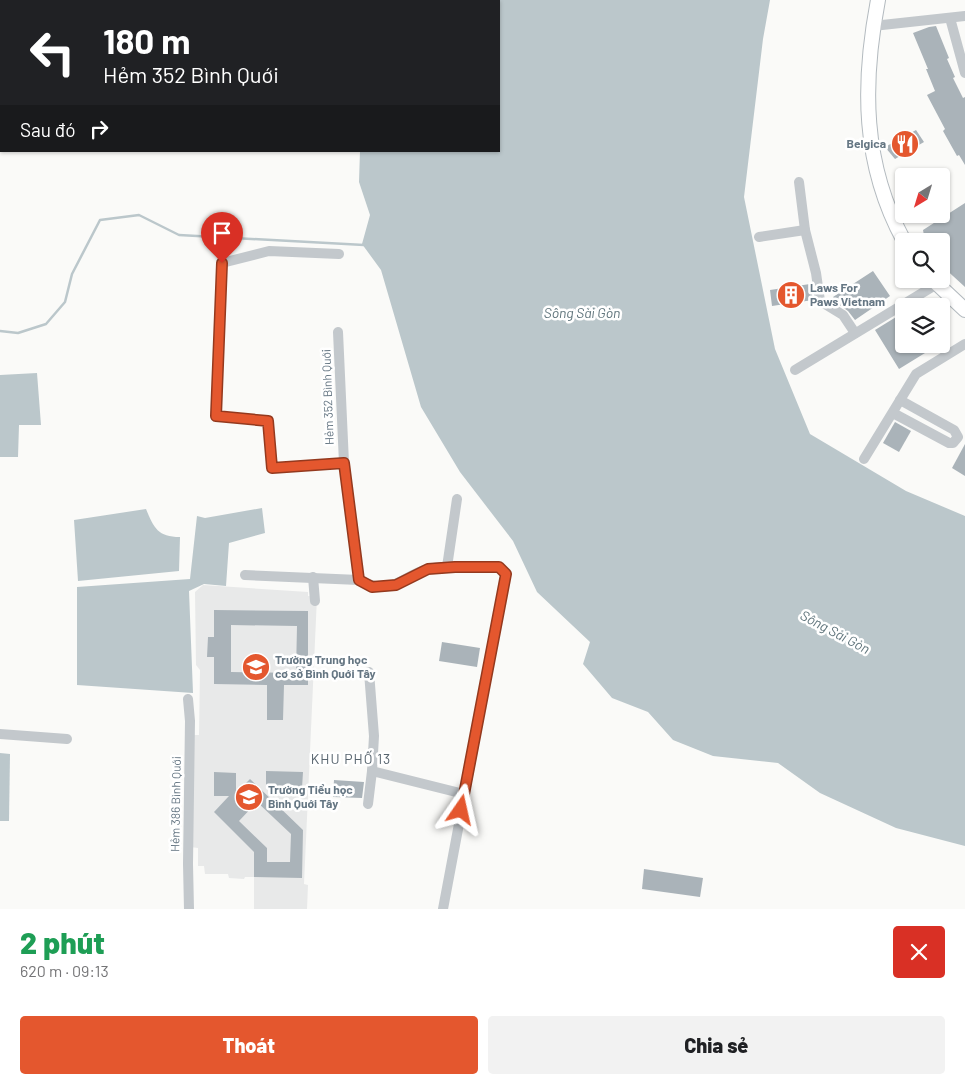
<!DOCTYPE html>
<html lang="vi">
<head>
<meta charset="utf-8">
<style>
  :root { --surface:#fff; --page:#f2f2f2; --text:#202124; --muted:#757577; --accent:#e4572e }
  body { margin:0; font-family:Barlow,sans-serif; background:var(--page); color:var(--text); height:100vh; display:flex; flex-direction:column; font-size:19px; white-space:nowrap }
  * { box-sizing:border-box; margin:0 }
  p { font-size:16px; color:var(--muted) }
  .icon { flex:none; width:28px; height:28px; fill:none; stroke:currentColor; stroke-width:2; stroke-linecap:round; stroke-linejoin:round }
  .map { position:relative; height:909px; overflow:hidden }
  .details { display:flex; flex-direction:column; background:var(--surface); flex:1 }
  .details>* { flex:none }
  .hud { position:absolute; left:0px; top:0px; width:500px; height:152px; box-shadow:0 1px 4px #0004; background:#202124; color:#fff; overflow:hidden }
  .needle { width:32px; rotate:218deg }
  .controls { position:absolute; left:895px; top:168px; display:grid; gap:10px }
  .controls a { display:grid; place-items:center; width:55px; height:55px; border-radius:5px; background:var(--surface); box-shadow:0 1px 4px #0004; font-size:25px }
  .pin { position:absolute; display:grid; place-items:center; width:42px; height:42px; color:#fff; margin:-51px -21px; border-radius:50% 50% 50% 0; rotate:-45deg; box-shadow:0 0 5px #0007 }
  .pin .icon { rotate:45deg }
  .me { position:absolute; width:55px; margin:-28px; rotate:11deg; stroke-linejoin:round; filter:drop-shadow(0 0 4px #0008) }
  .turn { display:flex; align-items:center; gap:18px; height:105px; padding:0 20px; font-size:22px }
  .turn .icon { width:65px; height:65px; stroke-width:2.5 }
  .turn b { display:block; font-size:35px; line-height:42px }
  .then { display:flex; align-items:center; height:48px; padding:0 20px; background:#0003; gap:10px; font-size:19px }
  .round { display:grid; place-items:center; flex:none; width:52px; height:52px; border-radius:5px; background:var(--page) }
  .overview { display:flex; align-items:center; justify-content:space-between; height:85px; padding:0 20px }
  h1 { font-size:30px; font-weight:800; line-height:38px; color:#1e9e55 }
  .action { display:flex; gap:10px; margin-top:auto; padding:10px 20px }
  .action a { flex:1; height:58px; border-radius:5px; background:var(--accent); color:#fff; font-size:20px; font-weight:800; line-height:58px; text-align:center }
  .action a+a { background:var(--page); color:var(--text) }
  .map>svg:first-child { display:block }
  .built { fill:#e8e9e9 }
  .water { fill:#bbc7cb }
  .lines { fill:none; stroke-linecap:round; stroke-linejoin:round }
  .stream { stroke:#bbc7cb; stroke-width:2.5 }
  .building { fill:#aab3b9; fill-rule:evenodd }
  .secondary-casing { stroke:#b3babf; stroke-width:16 }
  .street { stroke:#c3c8cc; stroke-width:10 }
  .secondary { stroke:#fff; stroke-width:14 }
  .route-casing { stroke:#94391e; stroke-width:12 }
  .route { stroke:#e4572e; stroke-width:9 }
  .labels { text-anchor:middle; stroke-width:5; stroke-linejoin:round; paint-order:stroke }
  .poi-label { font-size:12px; font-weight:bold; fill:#657683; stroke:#fff; text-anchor:start }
  .street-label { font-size:12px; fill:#657683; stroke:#fff }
  .water-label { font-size:14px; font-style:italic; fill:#60757c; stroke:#fff }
  .neighbourhood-label { font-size:14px; letter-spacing:1px; fill:#57646e; stroke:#fff }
</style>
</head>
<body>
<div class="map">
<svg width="965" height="909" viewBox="0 0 965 909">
  <rect width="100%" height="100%" fill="#fafaf8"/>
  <polygon class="built" points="203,585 308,592 308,596 317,597 304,884 308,885 307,909 254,909 254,877 245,877 244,879 229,878 228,874 205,874 204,866 198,866 198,848 190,847 190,735 199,735 200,670 196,665 195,592"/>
  <g class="water">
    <polygon points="368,0 770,0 763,39 744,197 775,349 810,434 906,491 965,516 965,846 896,828 820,793 778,763 713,756 673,740 648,712 612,698 583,664 590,642 537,592 513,541 460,472 421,407 381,270 362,244 370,215 359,182 360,151 499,151 499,1 368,1"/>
    <polygon points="37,373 41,425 19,425 18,457 0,457 0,375"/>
    <polygon points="262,508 265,533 229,543 226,586 204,584 189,591 193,693 77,685 77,587 190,579 197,516 205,518"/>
    <path d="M146 509C154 528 158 537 180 537L179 571 78 581 74 520Z"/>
    <polygon points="0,753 10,754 9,821 0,821"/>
  </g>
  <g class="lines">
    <polyline class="stream" points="0,331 18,333 46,324 65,302 72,274 100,220 139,215 179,235 364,245"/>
  </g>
  <g class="building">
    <polygon points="936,26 949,58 947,59 955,77 953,78 963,98 965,97 965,165 959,155 957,156 943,131 945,129 927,95 935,91 926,69 928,69 913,33 929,27"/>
    <polygon points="916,130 924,142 895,159 885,147"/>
    <polygon points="965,203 965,287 941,265 941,241 925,241 923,230"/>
    <polygon points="873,271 890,296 855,320 848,311 838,304 833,297"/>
    <polygon points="810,284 813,300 772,306 770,290"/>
    <polygon points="901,314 904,319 904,344 919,344 925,353 899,369 875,330"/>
    <polygon points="895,422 911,431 899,452 883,443"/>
    <polygon points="965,444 965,476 952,468"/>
    <path d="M214 610 308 611V685H284L283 720H267V685L214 684V657H207L208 637H214ZM231 625 297 626 296 673 231 672Z"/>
    <polygon points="442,642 480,648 477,667 439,661"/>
    <polygon points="266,771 303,772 302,788 266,787"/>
    <path d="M214 772 236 773V793L250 779 303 830 302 878 254 877V852L214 812 229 796H214ZM257 802 291 834 290 862H267V848L239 821Z"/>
    <polygon points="334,780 364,782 362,798 333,797"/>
    <polygon points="644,869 703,878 700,897 642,889"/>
  </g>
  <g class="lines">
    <defs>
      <g id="secondary">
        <path d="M878 0C862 84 862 164 904 241"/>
        <polyline points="932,279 965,310"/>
      </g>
    </defs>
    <use href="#secondary" class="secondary-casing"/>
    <g class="street">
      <polyline points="241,1 241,0"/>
      <polyline points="950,18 965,73"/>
      <polyline points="873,26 965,16"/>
      <polyline points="799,182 805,230 816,273 820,301 843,315 855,333"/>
      <polyline points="759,237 805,230"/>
      <polyline points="339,254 269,251 222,263 216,416 268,421 272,468 344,463"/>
      <path d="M338 332 344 463 359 580C393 597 398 578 427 569 438 566 486 565 497 567 501 568 504 571 506 574L443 909"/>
      <polyline points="795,370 937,284"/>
      <polyline points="893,413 949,443 953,443 958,437 954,430 900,400"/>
      <polyline points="864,459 916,374 965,344"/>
      <polyline points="447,567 457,499"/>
      <polyline points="245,575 359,580"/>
      <polyline points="313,577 315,601"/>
      <polyline points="369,672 374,736 372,771"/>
      <polyline points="188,699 190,721 188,864 189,909"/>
      <polyline points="0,734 67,739"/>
      <polyline points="368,804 372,771 464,794"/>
    </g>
    <use href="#secondary" class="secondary"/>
  </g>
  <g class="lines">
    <defs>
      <polyline id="route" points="222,263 216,416 268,421 272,468 344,463 359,580 372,587 396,585 428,569 455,567 499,567 506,574 461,810"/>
    </defs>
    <use href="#route" class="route-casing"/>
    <use href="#route" class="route"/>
  </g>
  <defs>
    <symbol id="restaurant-disc" viewBox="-11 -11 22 22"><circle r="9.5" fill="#e4572e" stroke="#fff"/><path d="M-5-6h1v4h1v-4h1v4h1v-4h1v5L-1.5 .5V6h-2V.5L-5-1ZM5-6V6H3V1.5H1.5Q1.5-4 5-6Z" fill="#fff"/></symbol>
    <symbol id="building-disc" viewBox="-11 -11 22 22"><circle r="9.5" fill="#e4572e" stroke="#fff"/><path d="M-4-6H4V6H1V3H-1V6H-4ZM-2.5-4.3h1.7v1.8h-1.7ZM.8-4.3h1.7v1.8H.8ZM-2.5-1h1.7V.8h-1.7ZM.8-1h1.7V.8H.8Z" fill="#fff"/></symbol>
    <symbol id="school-disc" viewBox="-11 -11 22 22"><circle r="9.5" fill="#e4572e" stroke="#fff"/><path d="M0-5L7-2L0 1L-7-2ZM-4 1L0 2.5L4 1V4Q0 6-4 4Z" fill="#fff"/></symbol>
  </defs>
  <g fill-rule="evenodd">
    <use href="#restaurant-disc" x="889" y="128" width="32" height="32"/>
    <use href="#building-disc" x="775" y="279" width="32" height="32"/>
    <use href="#school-disc" x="240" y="651" width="32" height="32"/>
    <use href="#school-disc" x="233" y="781" width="32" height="32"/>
  </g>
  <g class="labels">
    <g class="poi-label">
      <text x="886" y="148" text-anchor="end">Belgica</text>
      <text x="810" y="292">Laws For<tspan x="810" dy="14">Paws Vietnam</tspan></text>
      <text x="275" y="664">Trường Trung học<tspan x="275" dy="14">cơ sở Bình Quới Tây</tspan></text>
      <text x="268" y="794">Trường Tiểu học<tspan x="268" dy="14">Bình Quới Tây</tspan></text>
    </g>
    <g class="street-label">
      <text transform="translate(328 397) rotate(-92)" y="4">Hẻm 352 Bình Quới</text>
      <text transform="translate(176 804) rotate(-89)" y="4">Hẻm 386 Bình Quới</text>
    </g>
    <g class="water-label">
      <text x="582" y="318">Sông Sài Gòn</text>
      <text transform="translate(835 632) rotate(28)" y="5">Sông Sài Gòn</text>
    </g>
    <g class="neighbourhood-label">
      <text x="351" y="764">KHU PHỐ 13</text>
    </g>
  </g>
</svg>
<div class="controls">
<a><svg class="needle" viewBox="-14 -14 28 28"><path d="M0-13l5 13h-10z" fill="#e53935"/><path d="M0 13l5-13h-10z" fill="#757577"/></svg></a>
<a><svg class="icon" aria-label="search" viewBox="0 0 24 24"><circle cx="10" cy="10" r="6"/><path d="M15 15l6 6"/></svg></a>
<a><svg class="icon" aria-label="layers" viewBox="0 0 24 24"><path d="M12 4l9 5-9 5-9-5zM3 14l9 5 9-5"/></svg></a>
</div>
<div class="pin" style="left:222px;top:263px;background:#d93025"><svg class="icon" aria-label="arrive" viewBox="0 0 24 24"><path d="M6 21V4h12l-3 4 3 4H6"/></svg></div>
<svg class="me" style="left:461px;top:810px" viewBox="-20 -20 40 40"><path d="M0-17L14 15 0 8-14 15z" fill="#e4572e" stroke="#fff" stroke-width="4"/></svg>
<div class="hud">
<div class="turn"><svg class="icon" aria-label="left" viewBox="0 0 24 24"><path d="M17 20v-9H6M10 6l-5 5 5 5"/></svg><div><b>180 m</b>Hẻm 352 Bình Quới</div></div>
<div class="then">Sau đó<svg class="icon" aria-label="right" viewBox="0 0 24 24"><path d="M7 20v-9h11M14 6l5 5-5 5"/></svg></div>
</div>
</div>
<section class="details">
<div class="overview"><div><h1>2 phút</h1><p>620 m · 09:13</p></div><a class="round" style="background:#d93025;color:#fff"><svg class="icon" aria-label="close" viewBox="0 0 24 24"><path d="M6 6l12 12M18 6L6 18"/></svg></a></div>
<div class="action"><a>Thoát</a><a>Chia sẻ</a></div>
</section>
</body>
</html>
